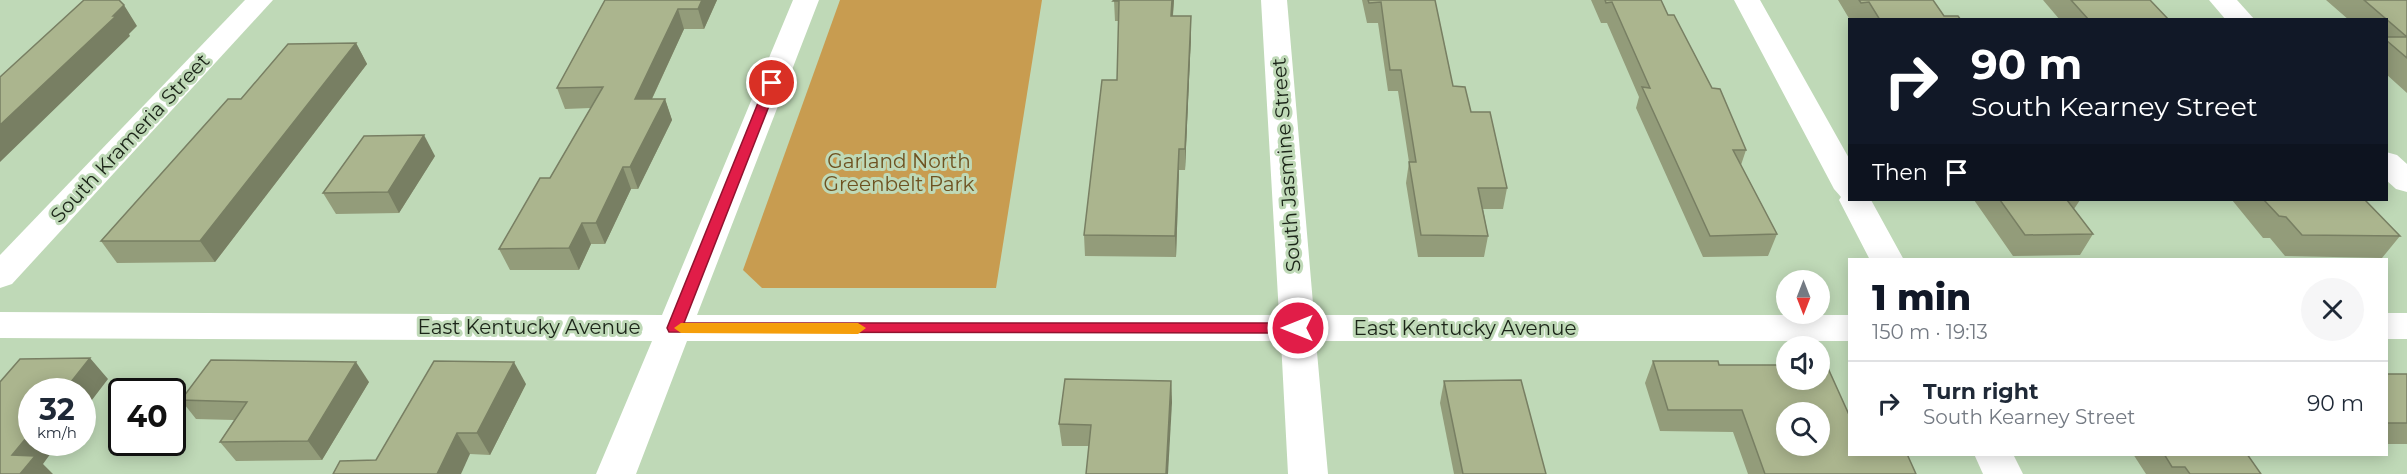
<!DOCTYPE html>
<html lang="en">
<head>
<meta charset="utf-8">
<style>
  :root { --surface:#fff; --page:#f6f6f7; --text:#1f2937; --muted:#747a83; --line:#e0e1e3; --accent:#111827 }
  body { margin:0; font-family:Montserrat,sans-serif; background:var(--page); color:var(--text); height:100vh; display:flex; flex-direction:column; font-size:22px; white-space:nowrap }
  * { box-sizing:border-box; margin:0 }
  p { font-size:20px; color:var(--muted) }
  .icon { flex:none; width:33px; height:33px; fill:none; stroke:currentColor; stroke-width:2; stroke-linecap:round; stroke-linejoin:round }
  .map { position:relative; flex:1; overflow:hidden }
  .panel { position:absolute; left:1848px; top:258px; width:540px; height:198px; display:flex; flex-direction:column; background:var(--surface); border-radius:0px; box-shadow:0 3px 15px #0003 }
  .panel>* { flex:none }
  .hud { position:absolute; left:1848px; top:18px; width:540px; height:183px; border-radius:0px; box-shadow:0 3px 15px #0003; background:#111827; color:#fff; overflow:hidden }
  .needle { width:39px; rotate:180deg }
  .buttons { position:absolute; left:1776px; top:270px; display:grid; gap:12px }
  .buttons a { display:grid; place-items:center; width:54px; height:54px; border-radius:50%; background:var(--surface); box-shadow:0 3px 15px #0003; font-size:30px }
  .speed { position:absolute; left:18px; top:378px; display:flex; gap:12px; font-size:30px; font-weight:700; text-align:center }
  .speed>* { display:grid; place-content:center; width:78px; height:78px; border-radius:50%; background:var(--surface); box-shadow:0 3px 15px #0003; line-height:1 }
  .speed small { font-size:15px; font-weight:400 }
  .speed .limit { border:3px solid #111; border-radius:9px; background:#fff; color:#111 }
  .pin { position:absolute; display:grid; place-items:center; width:51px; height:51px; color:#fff; margin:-26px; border:3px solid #fff; border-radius:50%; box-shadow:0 2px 6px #0007 }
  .me { position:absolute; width:66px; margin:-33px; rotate:270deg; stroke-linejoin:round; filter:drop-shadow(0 0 4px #0008) }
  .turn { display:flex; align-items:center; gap:21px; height:126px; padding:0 24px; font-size:27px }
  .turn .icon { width:78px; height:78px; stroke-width:2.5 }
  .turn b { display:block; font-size:42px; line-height:51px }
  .then { display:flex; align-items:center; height:57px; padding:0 24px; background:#0003; gap:12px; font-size:22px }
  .round { display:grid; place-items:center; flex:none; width:63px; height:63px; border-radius:32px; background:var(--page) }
  .overview { display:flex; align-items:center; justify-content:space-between; height:102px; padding:0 24px }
  h1 { font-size:36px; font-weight:800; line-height:45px; color:var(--accent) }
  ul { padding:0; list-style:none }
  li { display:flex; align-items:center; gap:18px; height:84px; padding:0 24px; border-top:2px solid var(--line) }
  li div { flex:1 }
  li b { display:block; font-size:22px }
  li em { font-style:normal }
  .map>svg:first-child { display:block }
  .green { fill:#c89c50 }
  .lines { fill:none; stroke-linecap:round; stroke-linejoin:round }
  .minor { fill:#fff; fill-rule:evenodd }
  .wall { fill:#939c7a }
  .shaded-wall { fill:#787f63 }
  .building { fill:#abb58e; stroke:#787f63; stroke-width:1.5; fill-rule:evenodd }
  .route { fill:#e11d48; stroke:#92132f; stroke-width:1.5 }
  .slow { fill:#f59e0b }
  .labels { text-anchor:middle; stroke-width:6; stroke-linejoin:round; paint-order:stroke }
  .street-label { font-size:20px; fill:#1b2418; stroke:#bfd9b7 }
  .park-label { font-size:20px; fill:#6e5221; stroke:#bfd9b7 }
</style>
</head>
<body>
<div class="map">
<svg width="2407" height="474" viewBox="0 0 2407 474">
  <rect width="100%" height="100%" fill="#bfd9b7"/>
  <polygon class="green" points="840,0 1042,0 996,288 762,288 743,270"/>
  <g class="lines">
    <g class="minor">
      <polygon points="245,0 273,0 12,284 0,288 0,255"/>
      <polygon points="793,0 819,0 697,315 1279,315 1261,0 1287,0 1314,315 1850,315 1850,341 1316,341 1328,474 1288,474 1281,341 687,341 636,474 596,474 652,341 0,338 0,312 662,315"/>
      <polygon points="1734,0 1760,0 1850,160 1850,200 1871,200 1904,260 1870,260 1839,200 1841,197 1834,189"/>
      <polygon points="2209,0 2237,0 2255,20 2226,20"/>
      <polygon points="2386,152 2397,155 2407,164 2407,192 2396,189 2386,180"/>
      <rect x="2386" y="313" width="21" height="26"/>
      <polygon points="1974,454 2013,454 2023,474 1983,474"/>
    </g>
  </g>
  <g class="wall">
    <polygon points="605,0 717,0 704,29 684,29 652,99 665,99 672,120 638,189 631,189 605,244 591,244 579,270 510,270 499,249 550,178 591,108 565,109 557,88"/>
    <polygon points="1114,0 1174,0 1173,16 1191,16 1191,36 1185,170 1179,170 1176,257 1085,256 1084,235 1117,80 1119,21 1115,21"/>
    <polygon points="1362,0 1435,0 1453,86 1471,112 1507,188 1503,209 1483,209 1488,236 1484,257 1418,257 1406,183 1409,162 1398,91 1388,91 1378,23 1367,23"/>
    <polygon points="1591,0 1661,0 1668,15 1746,150 1741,165 1777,234 1768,256 1703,257 1636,108 1639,97 1607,23 1601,23"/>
    <polygon points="1838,0 1933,0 1944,16 1961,20 1850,20"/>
    <polygon points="2043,0 2150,0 2169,20 2060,20"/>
    <polygon points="2326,0 2407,0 2407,93 2386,74 2386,20 2349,20"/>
    <polygon points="356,43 367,64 215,262 117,263 101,241 241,99"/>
    <polygon points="435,156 399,213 336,214 323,193"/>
    <polygon points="1974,200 2080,200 2074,209 2093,234 2080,255 2013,256"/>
    <polygon points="2232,200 2365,200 2400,236 2382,258 2285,256 2270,238 2263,238"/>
    <polygon points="1653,361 1719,365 1850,454 1916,474 1748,474 1733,432 1660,431 1645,383"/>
    <rect x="2386" y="374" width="21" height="70"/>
    <polygon points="1171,381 1172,403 1089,446 1062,446 1059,424"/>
    <polygon points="1444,381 1546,474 1454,474 1440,403"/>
    <polygon points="369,382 322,460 236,461 220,442 234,420 196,419 181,400"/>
    <polygon points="526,384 490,455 470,454 376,460"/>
    <polygon points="2133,454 2247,454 2261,474 2146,474"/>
  </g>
  <g class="shaded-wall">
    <polygon points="702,0 717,0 704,29 698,9"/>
    <polygon points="1172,0 1174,0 1171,36 1171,16"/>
    <polygon points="124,5 137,26 129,34 130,36 0,162 0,125"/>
    <polygon points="678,9 684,29 642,120 635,99"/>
    <polygon points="1191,16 1191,36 1185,170 1185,149"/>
    <polygon points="356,43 367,64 215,262 200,241"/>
    <polygon points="665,99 672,120 638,189 630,167"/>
    <polygon points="424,135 435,156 399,213 388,192"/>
    <polygon points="1179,149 1179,170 1176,257 1175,236"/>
    <polygon points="623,167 631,189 605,244 596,223"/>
    <polygon points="582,223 591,244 579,270 569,248"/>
    <polygon points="90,358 108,379 82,413 82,392 63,392"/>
    <polygon points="356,362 369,382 322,460 308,441"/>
    <polygon points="514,362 526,384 490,455 477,433"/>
    <polygon points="1171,381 1172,403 1168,474 1166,474"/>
    <polygon points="32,431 32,442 59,442 43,464 53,474 20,474 12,455"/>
    <polygon points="457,433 470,454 461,474 437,474"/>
  </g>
  <g class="building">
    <polygon points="84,0 119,0 124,5 113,16 116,16 0,125 0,77"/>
    <polygon points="605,0 702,0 698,9 678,9 635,99 665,99 630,167 623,167 596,223 582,223 569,248 499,249 540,178 550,178 603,87 557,88"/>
    <polygon points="1114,0 1172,0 1171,16 1191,16 1185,149 1179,149 1175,236 1084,235 1102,80 1117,80 1119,1 1113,1"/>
    <polygon points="1368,0 1435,0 1453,86 1465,87 1471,112 1490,112 1507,188 1478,188 1488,236 1421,235 1409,162 1416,162 1401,70 1390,70 1381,2 1369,3"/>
    <polygon points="1605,0 1661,0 1668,15 1674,15 1712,88 1720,89 1746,150 1733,150 1777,234 1710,236 1642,87 1650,88 1612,2 1606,3"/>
    <polygon points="1859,0 1933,0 1944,16 1958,16 1961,20 1880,20 1869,2 1861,3"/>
    <polygon points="2071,0 2150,0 2169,20 2089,20"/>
    <polygon points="2364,0 2407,0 2407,58 2386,40 2386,37 2407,37"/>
    <polygon points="356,43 200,241 101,241 228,99 241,99 288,44"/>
    <polygon points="424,135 388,192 323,193 364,136"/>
    <polygon points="2000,200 2067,200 2093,234 2025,235"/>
    <polygon points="2264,200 2365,200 2400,236 2302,235 2286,217 2279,216"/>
    <polygon points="90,358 63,392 32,392 32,431 12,455 35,456 20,474 0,474 0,382 20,359"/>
    <polygon points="211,360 356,362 308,441 220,442 247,402 181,400"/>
    <polygon points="434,361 514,362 477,433 457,433 437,474 333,474 340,461 376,460"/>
    <path d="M1653 361H1718L1719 365H1786V380H1820V366H1827L1850 417V454H1907L1916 474H1765L1742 410H1668ZM1786 412H1820V446H1786Z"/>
    <rect x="2386" y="374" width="21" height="49"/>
    <polygon points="1065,379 1171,381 1166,474 1086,474 1091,425 1059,424"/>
    <polygon points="1521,380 1546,474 1463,474 1444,381"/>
    <polygon points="2164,454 2247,454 2261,474 2190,474 2185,467 2172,467"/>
  </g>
  <polygon class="route" points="772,80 778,83 684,323 1298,323 1305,328 1298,333 669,332 667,328 766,83"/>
  <polygon class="slow" points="681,323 858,323 866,328 858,334 681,333 674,328"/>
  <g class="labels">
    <g class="street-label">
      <text transform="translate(130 138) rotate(-47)" y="7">South Krameria Street</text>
      <text transform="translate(1286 165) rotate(-94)" y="7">South Jasmine Street</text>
      <text x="529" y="334">East Kentucky Avenue</text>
      <text x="1465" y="335">East Kentucky Avenue</text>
    </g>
    <g class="park-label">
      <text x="899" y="168">Garland North<tspan x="899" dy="23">Greenbelt Park</tspan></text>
    </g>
  </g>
</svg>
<div class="buttons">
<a><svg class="needle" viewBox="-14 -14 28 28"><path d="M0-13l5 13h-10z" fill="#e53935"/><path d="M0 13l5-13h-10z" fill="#747a83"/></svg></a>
<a><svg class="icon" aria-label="sound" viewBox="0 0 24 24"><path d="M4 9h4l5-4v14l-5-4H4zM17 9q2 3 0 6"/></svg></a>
<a><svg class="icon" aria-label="search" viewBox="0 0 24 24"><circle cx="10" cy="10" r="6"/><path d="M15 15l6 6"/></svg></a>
</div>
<div class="speed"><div>32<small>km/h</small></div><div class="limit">40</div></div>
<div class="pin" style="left:772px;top:83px;background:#d93025"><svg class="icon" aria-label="arrive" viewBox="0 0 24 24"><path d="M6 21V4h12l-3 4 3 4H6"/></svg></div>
<svg class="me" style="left:1298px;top:328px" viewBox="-20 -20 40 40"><circle r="17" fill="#e11d48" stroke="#fff" stroke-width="3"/><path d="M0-11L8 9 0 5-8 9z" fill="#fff"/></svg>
<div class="hud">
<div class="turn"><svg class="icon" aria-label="right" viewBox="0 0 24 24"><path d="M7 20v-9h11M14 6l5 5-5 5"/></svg><div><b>90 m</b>South Kearney Street</div></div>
<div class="then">Then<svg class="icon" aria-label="arrive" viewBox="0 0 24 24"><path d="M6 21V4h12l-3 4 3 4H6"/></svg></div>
</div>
<section class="panel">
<div class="overview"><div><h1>1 min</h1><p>150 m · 19:13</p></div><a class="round"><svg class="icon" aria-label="close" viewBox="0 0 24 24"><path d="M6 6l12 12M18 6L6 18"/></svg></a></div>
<ul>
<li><svg class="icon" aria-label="right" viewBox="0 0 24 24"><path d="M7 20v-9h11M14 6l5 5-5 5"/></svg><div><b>Turn right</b><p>South Kearney Street</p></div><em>90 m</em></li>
</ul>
</section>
</div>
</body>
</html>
